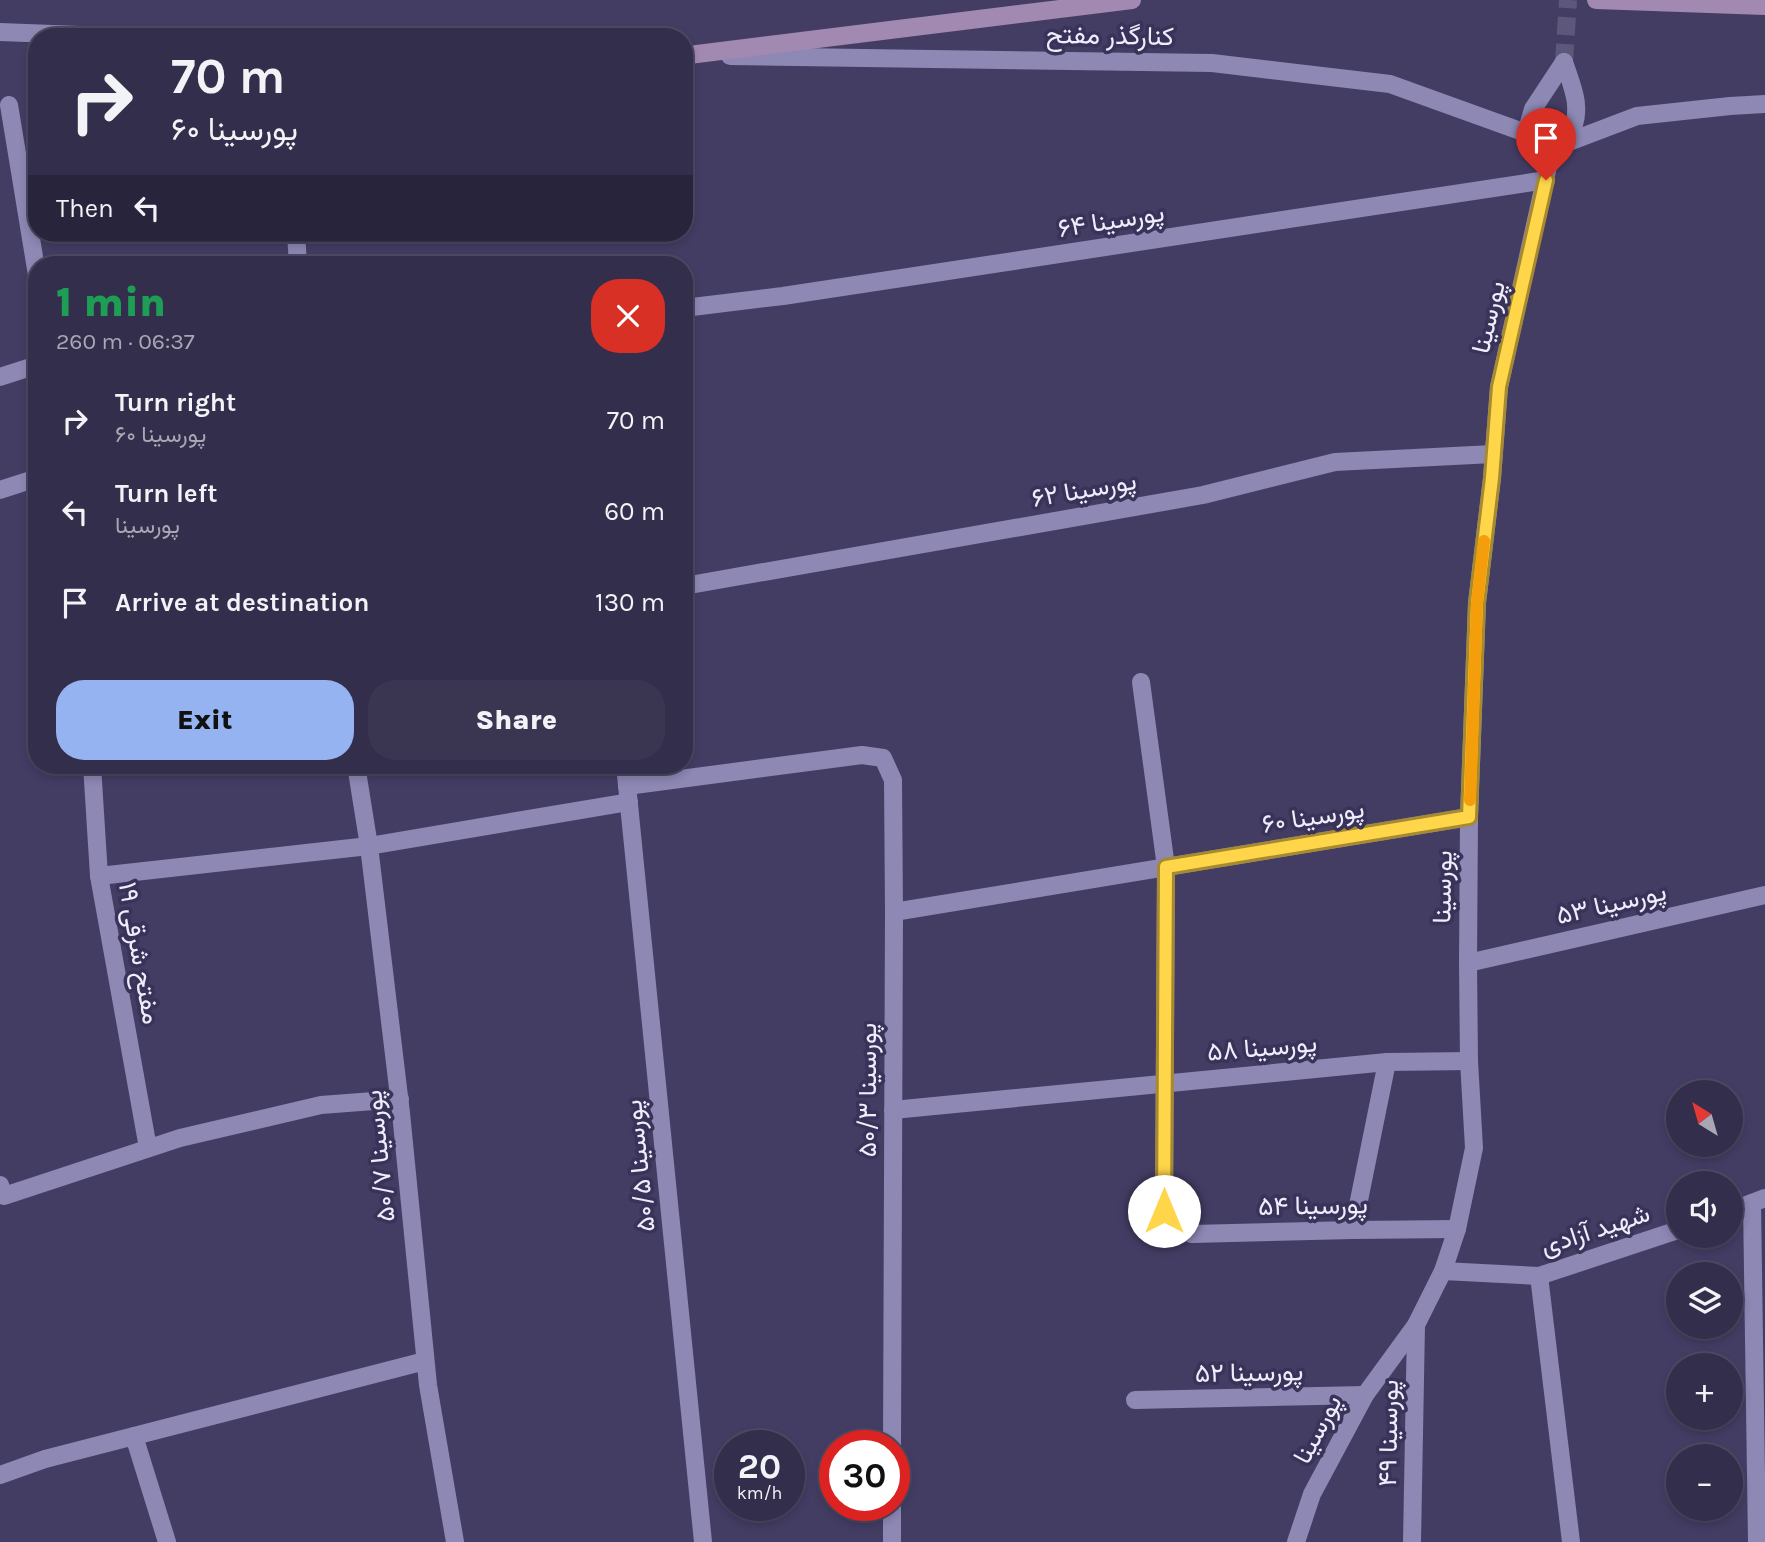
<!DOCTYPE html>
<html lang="en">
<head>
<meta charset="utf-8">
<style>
  :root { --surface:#322e4b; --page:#3a3652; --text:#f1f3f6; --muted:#a8a8b5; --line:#4d4a63; --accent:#95b2f1 }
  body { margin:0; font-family:Karla,Vazirmatn,sans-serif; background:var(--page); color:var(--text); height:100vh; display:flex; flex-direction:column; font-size:26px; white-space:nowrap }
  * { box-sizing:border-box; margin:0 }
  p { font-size:23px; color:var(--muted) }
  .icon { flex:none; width:38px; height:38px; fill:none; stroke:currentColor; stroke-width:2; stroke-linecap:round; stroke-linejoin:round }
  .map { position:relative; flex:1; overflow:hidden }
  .details { position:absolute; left:28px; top:256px; width:665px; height:518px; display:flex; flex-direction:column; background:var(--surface); border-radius:28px; box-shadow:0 4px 10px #0003,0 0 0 2px var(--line) }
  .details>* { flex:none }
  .banner { position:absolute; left:28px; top:28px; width:665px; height:214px; border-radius:28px; box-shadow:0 4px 10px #0003,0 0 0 2px var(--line); background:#322e4b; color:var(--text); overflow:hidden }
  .needle { width:46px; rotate:323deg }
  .tools { position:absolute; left:1666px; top:1080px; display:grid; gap:14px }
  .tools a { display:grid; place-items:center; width:77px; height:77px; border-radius:50%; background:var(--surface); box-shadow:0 4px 10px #0003,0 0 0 2px var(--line); font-size:35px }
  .speed { position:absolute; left:714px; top:1430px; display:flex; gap:14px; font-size:35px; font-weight:700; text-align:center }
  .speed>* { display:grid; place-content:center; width:91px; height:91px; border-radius:50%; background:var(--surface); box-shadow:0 4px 10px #0003,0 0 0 2px var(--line); line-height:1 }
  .speed small { font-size:18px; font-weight:400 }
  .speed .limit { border:10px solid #d22; background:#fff; color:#111 }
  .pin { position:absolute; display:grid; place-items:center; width:60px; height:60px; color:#fff; margin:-72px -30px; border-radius:50% 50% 50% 0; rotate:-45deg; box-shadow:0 0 7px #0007 }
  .pin .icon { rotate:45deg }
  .me { position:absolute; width:77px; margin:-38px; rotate:0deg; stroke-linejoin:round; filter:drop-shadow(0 0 5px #0008) }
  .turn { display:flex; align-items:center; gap:24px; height:147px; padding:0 28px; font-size:32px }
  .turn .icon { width:91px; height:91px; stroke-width:2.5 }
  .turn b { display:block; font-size:49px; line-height:60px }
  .then { display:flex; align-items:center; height:66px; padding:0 28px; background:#0003; gap:14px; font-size:26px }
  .round { display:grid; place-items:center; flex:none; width:74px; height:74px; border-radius:28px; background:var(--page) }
  .overview { display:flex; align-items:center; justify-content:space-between; height:119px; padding:0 28px }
  h1 { font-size:42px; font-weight:800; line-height:52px; color:#1e9e55 }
  .primary-button { display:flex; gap:14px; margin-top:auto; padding:14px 28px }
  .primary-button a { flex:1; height:80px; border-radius:28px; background:var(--accent); color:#111; font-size:28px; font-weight:800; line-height:80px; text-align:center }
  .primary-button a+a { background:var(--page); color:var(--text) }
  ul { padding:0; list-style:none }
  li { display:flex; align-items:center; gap:21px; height:91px; padding:0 28px }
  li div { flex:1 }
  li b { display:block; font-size:26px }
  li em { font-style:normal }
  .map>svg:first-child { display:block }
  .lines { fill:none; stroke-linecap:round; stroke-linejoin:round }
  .tertiary-tunnel { stroke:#5d577b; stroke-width:18; stroke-dasharray:18 9; stroke-linecap:butt }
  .minor { stroke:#8d88b4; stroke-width:18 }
  .tertiary { stroke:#8d88b4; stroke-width:18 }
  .secondary { stroke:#a289b2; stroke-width:18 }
  .route-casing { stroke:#a68a30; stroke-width:18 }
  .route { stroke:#ffd54a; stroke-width:12 }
  .slow { stroke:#f59e0b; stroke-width:12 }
  .labels { text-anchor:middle; stroke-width:7; stroke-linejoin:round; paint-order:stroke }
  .street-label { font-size:26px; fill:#eeedfc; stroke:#393359 }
</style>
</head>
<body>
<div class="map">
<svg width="1765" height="1542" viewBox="0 0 1765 1542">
  <rect width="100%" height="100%" fill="#433d64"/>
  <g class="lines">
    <polyline class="tertiary-tunnel" points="1564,62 1568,0"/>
    <g class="minor">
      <polyline points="9,105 37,275"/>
      <polyline points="296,233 298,264"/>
      <polyline points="684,308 783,296 1546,180"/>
      <polyline points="0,377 37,365"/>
      <polyline points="0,490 37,478"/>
      <polyline points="684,586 1203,495 1335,462 1493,454"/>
      <polyline points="1141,682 1166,867 1164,1211 1171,1226 1192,1234 1353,1230 1457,1229"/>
      <polyline points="92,765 99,876 148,1148"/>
      <polyline points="356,765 369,846 401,1113 428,1385 455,1542"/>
      <polyline points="625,765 703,1542"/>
      <polyline points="627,786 862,755 883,758 893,780 894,912 892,1446"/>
      <polyline points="99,876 369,846 629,802"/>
      <polyline points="894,912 1469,817"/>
      <polyline points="1468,963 1765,895"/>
      <polyline points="893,1110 1387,1062 1469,1061"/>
      <polyline points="0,1185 4,1196 180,1138 321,1105 400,1099"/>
      <polyline points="1752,1203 1757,1542"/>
      <polyline points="1731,1211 1765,1198"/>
      <polyline points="1353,1230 1387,1062"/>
      <polyline points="1443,1271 1539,1276 1678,1230"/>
      <polyline points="1539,1276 1571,1542"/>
      <polyline points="1135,1400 1365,1395"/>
      <polyline points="134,1436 167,1542"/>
      <polyline points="0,1475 45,1459 425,1361"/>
      <polyline points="892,1542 892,1505"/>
      <polyline points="1412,1542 1416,1325"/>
    </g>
    <g class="tertiary">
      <polyline points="0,32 132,37"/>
      <polyline points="730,56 1212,63 1390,84 1526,133"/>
      <polyline points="1566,143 1637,116 1730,106 1765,104"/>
      <path d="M1562 146C1567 142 1569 138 1571 132 1583 108 1572 86 1564 62"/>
      <polyline points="1551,153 1536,149 1526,133 1533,109 1564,62"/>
      <polyline points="1296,1542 1312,1494 1365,1395 1416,1325 1443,1271 1457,1229 1474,1148 1469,1061 1468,963 1469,817 1477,603 1492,478 1499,387 1551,153"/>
    </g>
    <g class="secondary">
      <polyline points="1596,0 1765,6"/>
      <polyline points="689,55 1132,0"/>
    </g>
  </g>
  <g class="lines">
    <defs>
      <polyline id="route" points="1164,1211 1166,867 1469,817 1477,603 1492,478 1499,387 1546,180"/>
    </defs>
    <use href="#route" class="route-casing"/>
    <use href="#route" class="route"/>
    <polyline class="slow" points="1470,800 1477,603 1484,541"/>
  </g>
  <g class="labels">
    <g class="street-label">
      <text transform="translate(1110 35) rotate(1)" y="9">کنارگذر مفتح</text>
      <text transform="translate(1111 220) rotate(-9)" y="9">پورسینا ۶۴</text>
      <text transform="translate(1488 317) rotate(-77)" y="9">پورسینا</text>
      <text transform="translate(1084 489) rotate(-10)" y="9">پورسینا ۶۲</text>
      <text transform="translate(1313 816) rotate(-9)" y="9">پورسینا ۶۰</text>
      <text transform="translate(1442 887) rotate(-89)" y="9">پورسینا</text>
      <text transform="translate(1611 903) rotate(-13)" y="9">پورسینا ۵۳</text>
      <text transform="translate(140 953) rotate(80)" y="9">مفتح شرقی ۱۹</text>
      <text transform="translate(1262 1047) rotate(-5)" y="9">پورسینا ۵۸</text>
      <text transform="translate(867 1090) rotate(-90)" y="9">پورسینا ۵۰/۳</text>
      <text transform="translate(379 1156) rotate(-96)" y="9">پورسینا ۵۰/۷</text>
      <text transform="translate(639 1166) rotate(-96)" y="9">پورسینا ۵۰/۵</text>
      <text transform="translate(1313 1205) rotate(-1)" y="9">پورسینا ۵۴</text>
      <text transform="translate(1595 1229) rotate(-18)" y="9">شهید آزادی</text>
      <text transform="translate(1249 1372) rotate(-1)" y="9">پورسینا ۵۲</text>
      <text transform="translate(1317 1429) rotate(-62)" y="9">پورسینا</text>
      <text transform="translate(1388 1433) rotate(-89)" y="9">پورسینا ۴۹</text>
    </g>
  </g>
</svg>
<div class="tools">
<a><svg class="needle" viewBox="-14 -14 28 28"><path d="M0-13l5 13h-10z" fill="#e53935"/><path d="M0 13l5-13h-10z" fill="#a8a8b5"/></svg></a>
<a><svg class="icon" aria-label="sound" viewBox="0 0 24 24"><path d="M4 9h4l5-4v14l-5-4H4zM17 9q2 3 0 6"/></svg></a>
<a><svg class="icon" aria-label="layers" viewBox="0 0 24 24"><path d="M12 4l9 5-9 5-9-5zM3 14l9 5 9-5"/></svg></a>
<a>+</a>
<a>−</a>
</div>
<div class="speed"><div>20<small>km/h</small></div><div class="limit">30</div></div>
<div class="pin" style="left:1546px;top:180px;background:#d93025"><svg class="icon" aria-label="arrive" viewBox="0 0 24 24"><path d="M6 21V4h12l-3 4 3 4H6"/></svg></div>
<svg class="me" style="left:1164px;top:1211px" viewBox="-20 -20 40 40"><circle r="19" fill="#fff"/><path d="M0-13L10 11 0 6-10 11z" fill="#ffd54a"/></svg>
<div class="banner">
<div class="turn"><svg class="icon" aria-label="right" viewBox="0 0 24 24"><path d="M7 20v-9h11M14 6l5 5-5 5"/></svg><div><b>70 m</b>پورسینا ۶۰</div></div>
<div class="then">Then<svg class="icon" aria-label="left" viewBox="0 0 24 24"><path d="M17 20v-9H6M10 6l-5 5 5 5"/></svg></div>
</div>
<section class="details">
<div class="overview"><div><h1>1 min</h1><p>260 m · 06:37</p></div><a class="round" style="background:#d93025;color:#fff"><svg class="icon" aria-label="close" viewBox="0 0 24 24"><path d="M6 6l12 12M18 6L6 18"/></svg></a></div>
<ul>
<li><svg class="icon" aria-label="right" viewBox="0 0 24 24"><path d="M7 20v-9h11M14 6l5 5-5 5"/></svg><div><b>Turn right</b><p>پورسینا ۶۰</p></div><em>70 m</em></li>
<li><svg class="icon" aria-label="left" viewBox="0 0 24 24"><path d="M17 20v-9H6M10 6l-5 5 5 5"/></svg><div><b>Turn left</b><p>پورسینا</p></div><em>60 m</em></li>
<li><svg class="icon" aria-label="arrive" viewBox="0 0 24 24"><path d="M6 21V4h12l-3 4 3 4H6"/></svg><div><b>Arrive at destination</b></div><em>130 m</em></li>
</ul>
<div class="primary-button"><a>Exit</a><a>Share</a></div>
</section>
</div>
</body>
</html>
